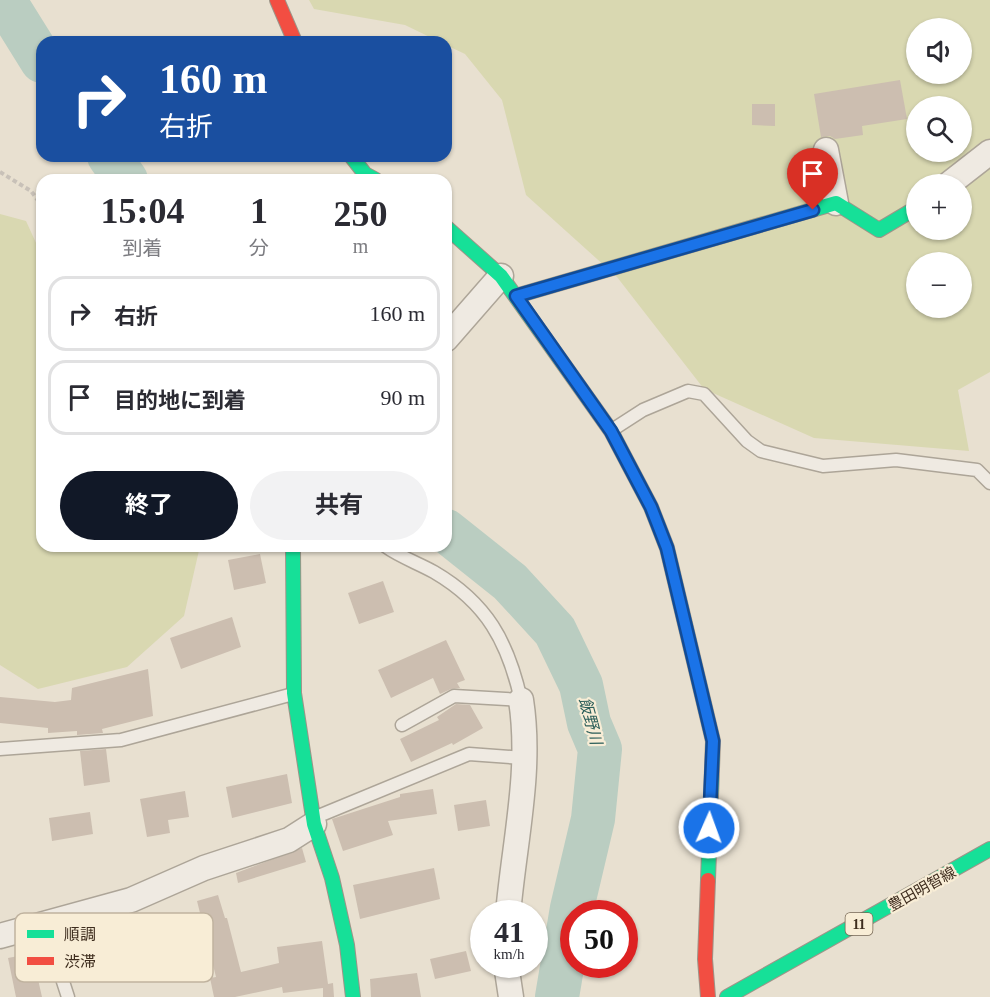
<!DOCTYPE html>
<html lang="ja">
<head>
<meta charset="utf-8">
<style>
  :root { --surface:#fff; --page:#f2f2f3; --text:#2b2b33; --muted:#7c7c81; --line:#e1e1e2; --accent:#111827 }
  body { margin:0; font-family:"Times New Roman","Noto Sans JP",serif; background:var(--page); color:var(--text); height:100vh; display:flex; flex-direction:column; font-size:22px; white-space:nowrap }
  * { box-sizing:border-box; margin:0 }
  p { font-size:20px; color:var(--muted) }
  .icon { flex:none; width:33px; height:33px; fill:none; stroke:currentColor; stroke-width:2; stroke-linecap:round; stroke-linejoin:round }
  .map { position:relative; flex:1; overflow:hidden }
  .sheet { position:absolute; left:36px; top:174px; width:416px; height:378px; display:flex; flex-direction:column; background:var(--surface); border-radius:18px; box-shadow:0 2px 4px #0004 }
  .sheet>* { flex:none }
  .banner { position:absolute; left:36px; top:36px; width:416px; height:126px; border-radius:18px; box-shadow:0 2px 4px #0004; background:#1a4fa0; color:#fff; overflow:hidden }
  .controls { position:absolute; left:906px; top:18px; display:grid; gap:12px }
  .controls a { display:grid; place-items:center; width:66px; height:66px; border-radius:50%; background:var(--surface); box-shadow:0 2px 4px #0004; font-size:30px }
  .speed { position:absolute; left:470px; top:900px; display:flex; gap:12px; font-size:30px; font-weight:700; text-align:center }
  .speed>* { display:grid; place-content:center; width:78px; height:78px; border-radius:50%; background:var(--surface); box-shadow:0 2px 4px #0004; line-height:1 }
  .speed small { font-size:15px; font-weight:400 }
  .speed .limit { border:9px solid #d22; background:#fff; color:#111 }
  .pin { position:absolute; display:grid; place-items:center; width:51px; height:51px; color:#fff; margin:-62px -26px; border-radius:50% 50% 50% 0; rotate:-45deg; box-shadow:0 0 6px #0007 }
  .pin .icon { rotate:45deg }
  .me { position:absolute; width:66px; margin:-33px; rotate:2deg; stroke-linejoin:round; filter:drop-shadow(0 0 4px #0008) }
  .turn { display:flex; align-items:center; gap:21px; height:126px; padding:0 24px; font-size:27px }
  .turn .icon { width:78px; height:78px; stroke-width:2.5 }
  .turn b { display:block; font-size:42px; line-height:51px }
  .eta { display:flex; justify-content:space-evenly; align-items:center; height:102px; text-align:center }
  .eta b { font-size:36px; font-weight:700; line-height:42px }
  .cta { display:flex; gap:12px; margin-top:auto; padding:12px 24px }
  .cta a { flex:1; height:69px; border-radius:36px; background:var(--accent); color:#fff; font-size:24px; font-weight:700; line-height:69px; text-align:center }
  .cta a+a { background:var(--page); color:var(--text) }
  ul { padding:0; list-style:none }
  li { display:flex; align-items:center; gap:18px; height:75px; margin:0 12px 9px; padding:0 12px; border:3px solid var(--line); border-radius:18px }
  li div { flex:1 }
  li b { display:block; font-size:22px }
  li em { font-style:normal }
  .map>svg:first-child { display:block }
  .green { fill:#d9d8b1; fill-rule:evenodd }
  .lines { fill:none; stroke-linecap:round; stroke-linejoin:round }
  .river { stroke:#bacdc1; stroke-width:44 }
  .building { fill:#ccbeb0 }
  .lane-casing { stroke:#ada598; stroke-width:15 }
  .street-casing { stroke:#ada598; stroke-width:27 }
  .fast-casing { stroke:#9d9488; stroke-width:16 }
  .jam-casing { stroke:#9d9488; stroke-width:16 }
  .path { stroke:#c8c1b8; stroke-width:4; stroke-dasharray:4.5 3; stroke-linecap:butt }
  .lane { stroke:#efeae2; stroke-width:12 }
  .street { stroke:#efeae2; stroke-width:24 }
  .fast { stroke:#16e098; stroke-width:14 }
  .jam { stroke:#f24e42; stroke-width:14 }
  .route-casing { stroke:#114b97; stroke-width:15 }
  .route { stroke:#1a73e8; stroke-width:10 }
  .labels { text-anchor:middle; stroke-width:4.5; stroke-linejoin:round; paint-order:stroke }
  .shield { fill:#f8edd6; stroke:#766755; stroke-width:1.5 }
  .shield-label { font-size:14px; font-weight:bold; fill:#3e2d1e }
  .street-label { font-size:15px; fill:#3e2d1e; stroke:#f8edd6 }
  .water-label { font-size:16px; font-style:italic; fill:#2d5f5a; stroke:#f8edd6 }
  .key { fill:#f8edd6; stroke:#c0b39f; stroke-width:1.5 }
  .key-label { font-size:16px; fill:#3e2d1e }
</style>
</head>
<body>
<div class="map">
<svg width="990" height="997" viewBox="0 0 990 997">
  <rect width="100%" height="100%" fill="#e8e0d0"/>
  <g class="green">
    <path d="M309 0H990V372L958 390 969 451 814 438 704 389 617 277 526 195 502 100 465 54 446 45V42H440L405 25 314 9ZM916 28H962V74H916ZM916 106H962V152H916ZM916 184H962V230H916ZM916 262H962V308H916Z"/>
    <polygon points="0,214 26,221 42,256 42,546 200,546 184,616 127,667 38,689 0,665"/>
  </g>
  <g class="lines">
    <g class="river">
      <polyline points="4,0 42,61"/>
      <polyline points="109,156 126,180"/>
      <polyline points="446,531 510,582 555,631 581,685 589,723 600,749 593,819 572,908 557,997"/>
    </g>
  </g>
  <g class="building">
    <polygon points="900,80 907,119 862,126 863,135 835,139 830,136 821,137 814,94"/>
    <polygon points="752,104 775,104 775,126 752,125"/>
    <polygon points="260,554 266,583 234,590 228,560"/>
    <polygon points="383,581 394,612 359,624 348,593"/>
    <polygon points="232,617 241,647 181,669 170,638"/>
    <polygon points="446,640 465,680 457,683 460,688 451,689 440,694 433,678 391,698 378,670"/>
    <polygon points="148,669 153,716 102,729 103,733 77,735 77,731 48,733 48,728 0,723 0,697 55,702 71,700 72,688"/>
    <polygon points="456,704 470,705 483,728 453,745 452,743 411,762 400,739 439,720 437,717"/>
    <polygon points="106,749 110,782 84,786 80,751"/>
    <polygon points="287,774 292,803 232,818 226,787"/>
    <polygon points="433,789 437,814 388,821 393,835 343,851 332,819 400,797 400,794"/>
    <polygon points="185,791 189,817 168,820 170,833 147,837 140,799"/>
    <polygon points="486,800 490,826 458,831 454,805"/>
    <polygon points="90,812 93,834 52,841 49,818"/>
    <polygon points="302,848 306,862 238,883 236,873"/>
    <polygon points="434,868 440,899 360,919 353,885"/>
    <polygon points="218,895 225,918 227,918 241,972 279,963 277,947 322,941 328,984 333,983 334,997 323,997 323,988 283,993 282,987 235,997 214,997 210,978 216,977 197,901"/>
    <polygon points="44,951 51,973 37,975 42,997 16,997 8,958"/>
    <polygon points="466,951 471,971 435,979 430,959"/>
    <polygon points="417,973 421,997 371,997 370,979"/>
  </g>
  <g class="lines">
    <defs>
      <g id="lane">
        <polyline points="612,430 643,410 688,391 704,394 747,441 761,451 823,466 896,460 977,470 990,483"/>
        <path d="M385 546C400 557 418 563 434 572 487 603 508 642 521 700L454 696 402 725"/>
        <polyline points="0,749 121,740 293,694"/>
        <polyline points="317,820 321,815 469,754 523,758"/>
        <polyline points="45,926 68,997"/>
      </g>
      <g id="street">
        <polyline points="826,150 836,203"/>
        <polyline points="949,184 990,152"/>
        <polyline points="446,339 501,276"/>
        <path d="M508 914C514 843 532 771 521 700"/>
        <polyline points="0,936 131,900 204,868 289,840 314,824"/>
        <polyline points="506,964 511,997"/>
      </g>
      <g id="fast">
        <polyline points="351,156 365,174 376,180"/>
        <polyline points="446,227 501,276 611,431 651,507 667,548 713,741 708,880"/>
        <polyline points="516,296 836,203 879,230 916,208"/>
        <polyline points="293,546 294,693 314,824 332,878 347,945 353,997"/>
        <polyline points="727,997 990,849"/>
      </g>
      <g id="jam">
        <polyline points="277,0 295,42"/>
        <polyline points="708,880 705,959 708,997"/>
      </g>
    </defs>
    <use href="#lane" class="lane-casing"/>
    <use href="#street" class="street-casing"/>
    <use href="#fast" class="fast-casing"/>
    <use href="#jam" class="jam-casing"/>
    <polyline class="path" points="0,172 31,191 42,206"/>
    <use href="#lane" class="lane"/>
    <use href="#street" class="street"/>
    <use href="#fast" class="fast"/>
    <use href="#jam" class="jam"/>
  </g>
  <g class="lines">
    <defs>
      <polyline id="route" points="709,828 713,741 667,548 651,507 611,431 516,296 813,210"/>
    </defs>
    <use href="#route" class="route-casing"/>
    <use href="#route" class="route"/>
  </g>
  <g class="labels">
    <rect class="shield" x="845.5" y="913" width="27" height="22" rx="4.5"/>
    <g class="shield-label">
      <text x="859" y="929">11</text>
    </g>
    <g class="street-label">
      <text transform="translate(922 889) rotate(-29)" y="5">豊田明智線</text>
    </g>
    <g class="water-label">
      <text transform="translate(591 721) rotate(75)" y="6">飯野川</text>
    </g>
  </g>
  <rect x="15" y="913" width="198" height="69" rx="9" class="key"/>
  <rect x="27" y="930" width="27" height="8" fill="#16e098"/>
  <rect x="27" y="957" width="27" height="8" fill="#f24e42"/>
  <g class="key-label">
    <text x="64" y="940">順調</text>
    <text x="64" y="967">渋滞</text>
  </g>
</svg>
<div class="controls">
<a><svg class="icon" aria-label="sound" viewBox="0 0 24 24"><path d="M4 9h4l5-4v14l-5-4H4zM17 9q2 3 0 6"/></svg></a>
<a><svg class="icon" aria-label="search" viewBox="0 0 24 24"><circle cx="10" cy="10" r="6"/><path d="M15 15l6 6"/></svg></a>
<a>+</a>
<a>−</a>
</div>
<div class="speed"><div>41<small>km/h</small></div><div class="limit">50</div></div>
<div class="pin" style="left:813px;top:210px;background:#d93025"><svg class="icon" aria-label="arrive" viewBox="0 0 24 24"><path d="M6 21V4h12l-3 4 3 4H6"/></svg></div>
<svg class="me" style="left:709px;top:828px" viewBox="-20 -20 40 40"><circle r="17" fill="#1a73e8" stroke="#fff" stroke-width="3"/><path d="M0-11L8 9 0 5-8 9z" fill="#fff"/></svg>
<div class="banner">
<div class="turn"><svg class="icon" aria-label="right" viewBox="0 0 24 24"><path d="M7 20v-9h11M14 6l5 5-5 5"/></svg><div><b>160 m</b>右折</div></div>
</div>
<section class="sheet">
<div class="eta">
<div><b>15:04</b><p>到着</p></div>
<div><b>1</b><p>分</p></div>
<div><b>250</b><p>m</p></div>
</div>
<ul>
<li><svg class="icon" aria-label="right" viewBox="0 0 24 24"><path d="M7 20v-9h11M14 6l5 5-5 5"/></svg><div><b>右折</b></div><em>160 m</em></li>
<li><svg class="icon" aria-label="arrive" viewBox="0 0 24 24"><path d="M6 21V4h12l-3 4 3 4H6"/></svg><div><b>目的地に到着</b></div><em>90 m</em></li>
</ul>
<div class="cta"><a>終了</a><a>共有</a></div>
</section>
</div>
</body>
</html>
